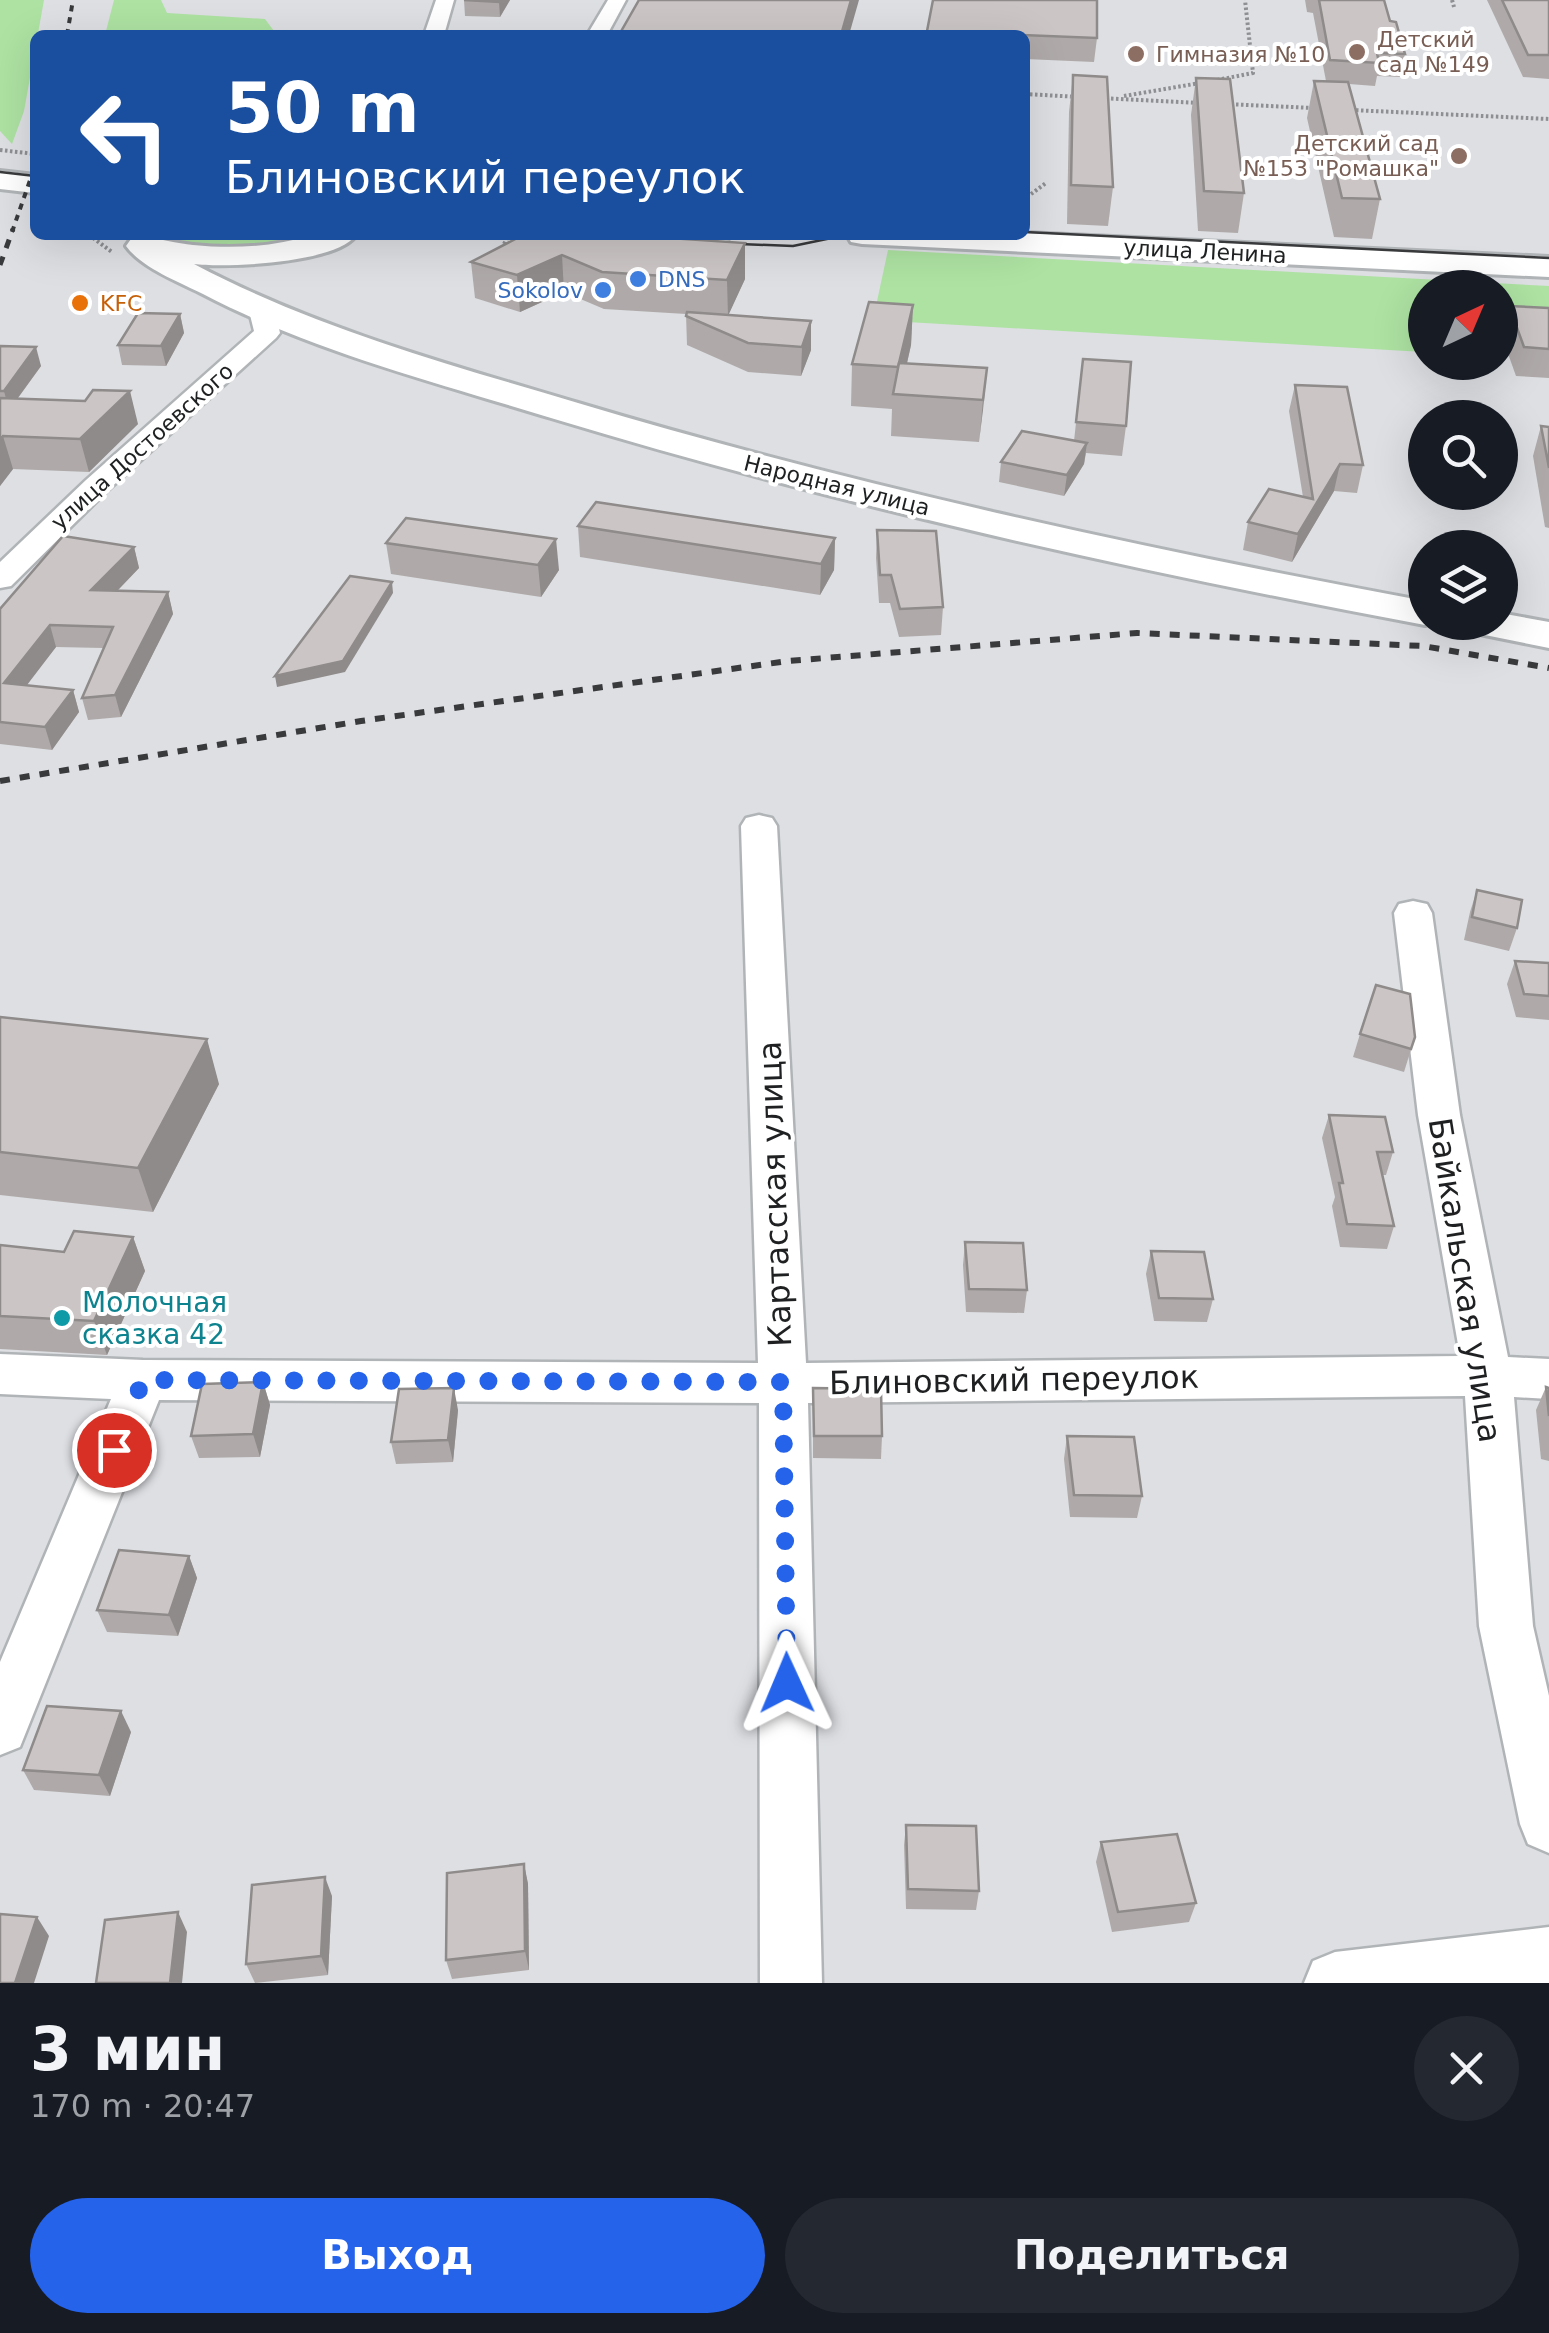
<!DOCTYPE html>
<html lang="ru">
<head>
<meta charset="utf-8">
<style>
  :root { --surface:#171b24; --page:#242831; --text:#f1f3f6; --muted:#9ea1a6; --accent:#2563eb }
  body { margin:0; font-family:"DejaVu Sans",sans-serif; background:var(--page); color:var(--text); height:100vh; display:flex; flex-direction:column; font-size:38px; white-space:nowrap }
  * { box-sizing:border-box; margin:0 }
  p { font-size:32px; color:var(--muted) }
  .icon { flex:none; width:55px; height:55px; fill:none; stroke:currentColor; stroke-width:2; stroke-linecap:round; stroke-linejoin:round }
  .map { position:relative; height:1983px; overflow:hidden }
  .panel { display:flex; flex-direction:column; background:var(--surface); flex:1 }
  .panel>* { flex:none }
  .banner { position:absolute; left:30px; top:30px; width:1000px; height:210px; border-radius:15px; box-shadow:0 10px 40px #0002; background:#1a4fa0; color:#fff; overflow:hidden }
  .needle { width:65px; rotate:44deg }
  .fabs { position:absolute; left:1408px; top:270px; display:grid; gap:20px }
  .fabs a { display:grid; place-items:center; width:110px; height:110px; border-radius:50%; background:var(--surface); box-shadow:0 10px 40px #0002; font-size:50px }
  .pin { position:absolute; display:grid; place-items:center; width:85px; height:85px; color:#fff; margin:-42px; border:5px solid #fff; border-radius:50%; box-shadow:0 2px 10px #0007 }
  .me { position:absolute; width:110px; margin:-55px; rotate:359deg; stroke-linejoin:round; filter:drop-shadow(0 0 8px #0008) }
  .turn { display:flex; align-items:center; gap:35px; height:210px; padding:0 30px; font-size:45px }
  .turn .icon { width:130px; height:130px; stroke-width:2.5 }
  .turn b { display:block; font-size:70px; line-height:85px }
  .round { display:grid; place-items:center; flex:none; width:105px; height:105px; border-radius:52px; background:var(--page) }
  .summary { display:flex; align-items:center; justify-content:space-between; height:170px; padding:0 30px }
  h1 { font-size:60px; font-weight:700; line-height:75px }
  .primary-button { display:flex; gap:20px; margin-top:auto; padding:20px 30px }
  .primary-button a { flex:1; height:115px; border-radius:60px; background:var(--accent); color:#fff; font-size:40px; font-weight:700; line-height:115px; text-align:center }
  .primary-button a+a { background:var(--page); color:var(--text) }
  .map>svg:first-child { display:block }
  .green { fill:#ade2a2 }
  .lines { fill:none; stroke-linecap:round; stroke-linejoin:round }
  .minor-casing { stroke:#b1b4b7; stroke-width:5 }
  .major-casing { stroke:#b1b4b7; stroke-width:6 }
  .path { stroke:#8e8f92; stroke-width:4; stroke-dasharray:2.5 2.5; stroke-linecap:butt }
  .minor { fill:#fff; fill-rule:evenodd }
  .major { fill:#fff; fill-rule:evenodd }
  .tram { stroke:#393a3c; stroke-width:2.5 }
  .rail-far2 { stroke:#393a3c; stroke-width:4; stroke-dasharray:6 6; stroke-linecap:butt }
  .rail-far1 { stroke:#393a3c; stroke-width:5; stroke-dasharray:9 9; stroke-linecap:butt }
  .rail { stroke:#393a3c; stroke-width:6; stroke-dasharray:10 10; stroke-linecap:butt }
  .wall { fill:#afaaa9 }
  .shaded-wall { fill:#8e8b8a }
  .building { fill:#cbc6c5; stroke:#8e8b8a; stroke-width:2.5 }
  .route { stroke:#2563eb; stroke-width:18; stroke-dasharray:0 32.4 }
  .education-dot { fill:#8d6e63; stroke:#fff; stroke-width:4 }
  .shop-dot { fill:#3f7fe0; stroke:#fff; stroke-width:4 }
  .food-dot { fill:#e8710a; stroke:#fff; stroke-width:4 }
  .culture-dot { fill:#0f9aa8; stroke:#fff; stroke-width:4 }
  .labels { text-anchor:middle; stroke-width:8; stroke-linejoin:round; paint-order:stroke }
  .far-education-label { font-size:22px; fill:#785e54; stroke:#fff; text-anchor:start }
  .far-street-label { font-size:22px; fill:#1f2021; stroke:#fff }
  .far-shop-label { font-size:22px; fill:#366cbe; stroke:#fff; text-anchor:start }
  .far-food-label { font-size:22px; fill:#c56008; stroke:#fff; text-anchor:start }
  .culture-label { font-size:28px; fill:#0d838f; stroke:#fff; text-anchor:start }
  .near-street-label { font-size:32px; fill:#1f2021; stroke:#fff }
</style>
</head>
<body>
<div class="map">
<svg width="1549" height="1983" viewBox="0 0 1549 1983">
  <rect width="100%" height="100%" fill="#dddfe3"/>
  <g class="green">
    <polygon points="0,0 44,0 24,111 12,144 0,131"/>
    <polygon points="114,0 161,0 167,13 265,19 277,35 105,35"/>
    <path d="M138 235H322C264 248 194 263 138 235Z"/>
    <polygon points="888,250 1549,286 1549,312 1500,309 1500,288 1425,288 1425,305 1411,305 1423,352 873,320"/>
  </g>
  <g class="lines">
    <defs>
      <g id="minor">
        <polygon points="436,0 454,0 444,35 424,35"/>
        <polygon points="608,0 626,0 607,35 587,35"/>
        <polygon points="261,299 274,307 280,333 276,338 106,492 11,586 0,588 0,562 86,480 254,331 248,307"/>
        <polygon points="759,815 772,818 777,826 806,1363 1460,1356 1418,1115 1394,913 1399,904 1413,901 1427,904 1432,913 1460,1115 1508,1357 1549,1359 1549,1399 1514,1397 1533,1626 1549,1696 1549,1853 1528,1844 1520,1824 1479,1626 1465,1396 808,1403 822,1983 760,1983 759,1403 159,1400 20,1747 0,1755 0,1662 111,1399 0,1394 0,1354 143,1360 758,1363 741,826 746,818"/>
        <polygon points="1549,1927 1549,1983 1304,1983 1313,1961 1335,1952"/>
      </g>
      <g id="major">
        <polygon points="0,171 35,175 35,193 0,189"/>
        <polygon points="1025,233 1549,257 1549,277 862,244 851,242 847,235"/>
        <path d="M312 235H356C337 263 227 268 194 264 315 328 447 364 578 403 856 486 1139 548 1425 601V622H1437L1425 625C1130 570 838 505 551 418 434 382 312 351 203 294 179 282 142 268 126 246L131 239C151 235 173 243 193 245 233 249 274 247 312 235Z"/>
        <polygon points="1500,613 1549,622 1549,648 1465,631 1459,622 1500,622"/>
      </g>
    </defs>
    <use href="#minor" class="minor-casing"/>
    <use href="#major" class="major-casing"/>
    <g class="path">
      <polyline points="1452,0 1454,7"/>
      <polyline points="1217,80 1253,73 1245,0"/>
      <polyline points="1025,94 1079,97"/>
      <polyline points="1124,96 1200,83"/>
      <polyline points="1101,98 1199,103"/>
      <polyline points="1226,104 1313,108"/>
      <polyline points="1351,110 1549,119"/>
      <polyline points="0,150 35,154"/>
      <polyline points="1031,194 1046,183"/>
      <polyline points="89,235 112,252"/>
      <polyline points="504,244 509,235"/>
    </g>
    <use href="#minor" class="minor"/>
    <use href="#major" class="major"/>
    <g class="tram">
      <polyline points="0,172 35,176"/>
      <polyline points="1025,232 1549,258"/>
      <polyline points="664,235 730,239"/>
      <polyline points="715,243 793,246 846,235"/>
    </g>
    <g class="rail-far2">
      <polyline points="67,35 73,0"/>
      <polyline points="12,232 35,166"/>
    </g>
    <polyline class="rail-far1" points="0,265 13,229"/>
    <polyline class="rail" points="0,781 361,721 788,661 1137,633 1423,646 1549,668"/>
  </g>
  <g class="wall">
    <polygon points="464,0 510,0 500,17 465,16"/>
    <polygon points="933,0 1097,0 1097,38 1094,62 1025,59 1025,35 927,35"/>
    <polygon points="1305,0 1384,0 1390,21 1405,54 1401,77 1377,76 1375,86 1349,84 1380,199 1372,239 1334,237 1307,118 1314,81 1326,81 1313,13 1307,12"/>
    <polygon points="1487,0 1549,0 1549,79 1523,77"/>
    <polygon points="1073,75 1113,187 1108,226 1067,224 1069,112"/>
    <polygon points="1196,78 1244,193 1238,233 1198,231 1191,115"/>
    <polygon points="745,243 745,279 728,315 811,321 811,350 801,376 748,372 687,345 686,314 604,309 564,292 520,312 475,298 471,262"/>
    <polygon points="913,305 911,345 907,363 987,368 979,442 891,436 892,409 851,406 852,364"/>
    <polygon points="1509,306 1549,308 1549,378 1516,376 1501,334"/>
    <polygon points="180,314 184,333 166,366 122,365 118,345"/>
    <polygon points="0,346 41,366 18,398 138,424 89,472 13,469 0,486"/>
    <polygon points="1083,359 1126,426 1122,456 1086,453 1084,464 1064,496 999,482 1001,462 1074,441"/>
    <polygon points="1295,385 1363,465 1357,493 1334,491 1292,562 1243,550 1248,522 1303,497 1289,411"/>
    <polygon points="1541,426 1549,427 1549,528 1545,527 1533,456"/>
    <polygon points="406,518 559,570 541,597 391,574 386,543"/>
    <polygon points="578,526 835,538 834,570 820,595 580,557"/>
    <polygon points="877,530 943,607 941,635 899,637 890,603 879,603 876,558"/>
    <polygon points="134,547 139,568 117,591 168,592 173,614 121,717 88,720 82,698 103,648 56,647 26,685 73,690 79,712 52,750 0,744 0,609"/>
    <polygon points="1477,890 1517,928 1509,951 1464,940 1470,912"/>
    <polygon points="1515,961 1549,963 1549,1020 1516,1017 1507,984"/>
    <polygon points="0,1017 219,1084 153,1212 0,1195"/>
    <polygon points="1360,1034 1415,1037 1404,1072 1353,1057"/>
    <polygon points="1329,1115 1393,1152 1386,1175 1382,1175 1394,1226 1387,1249 1340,1247 1332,1206 1335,1197 1322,1138"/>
    <polygon points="133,1237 145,1271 107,1355 0,1349 0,1245 64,1252"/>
    <polygon points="965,1242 1027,1290 1024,1313 966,1312 963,1265"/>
    <polygon points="1151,1251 1213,1299 1207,1322 1154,1321 1146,1274"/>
    <polygon points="263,1382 270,1405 260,1457 199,1458 191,1436"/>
    <polygon points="1546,1387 1549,1388 1549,1461 1541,1459 1536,1410"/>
    <polygon points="813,1388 882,1436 881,1459 813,1458"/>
    <polygon points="458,1410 453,1462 396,1464 391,1442"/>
    <polygon points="1067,1436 1142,1496 1137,1518 1070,1517 1064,1459"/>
    <polygon points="189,1556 197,1578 178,1636 107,1632 97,1610"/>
    <polygon points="131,1732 110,1796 34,1790 23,1770"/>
    <polygon points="906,1825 979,1891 976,1910 906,1909 904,1845"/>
    <polygon points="1101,1842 1196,1903 1189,1922 1112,1932 1096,1862"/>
    <polygon points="524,1864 528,1884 529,1970 452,1979 446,1960"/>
    <polygon points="332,1896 328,1975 255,1983 246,1964"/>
  </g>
  <g class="shaded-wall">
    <polygon points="500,0 510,0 500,17 499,2"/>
    <polygon points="851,0 859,0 849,35 841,35"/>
    <polygon points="745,243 745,279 728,316 727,280"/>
    <polygon points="562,255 564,292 520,312 517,275"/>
    <polygon points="913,305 911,345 900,394 898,367"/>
    <polygon points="180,314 184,333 166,366 161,346"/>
    <polygon points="811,321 811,350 801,376 802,347"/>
    <polygon points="36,347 41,366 9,410 4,391"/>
    <polygon points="987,368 983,410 979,442 983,400"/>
    <polygon points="130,391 138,424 89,472 80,439"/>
    <polygon points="3,436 13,469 0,486 0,440"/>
    <polygon points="1087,443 1084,464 1064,496 1067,475"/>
    <polygon points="1340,464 1334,491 1292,562 1298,534"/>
    <polygon points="835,538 834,570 820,595 821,564"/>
    <polygon points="556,539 559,570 541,597 538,565"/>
    <polygon points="134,547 139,568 97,612 91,590"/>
    <polygon points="392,582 393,593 345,672 277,687 275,676"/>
    <polygon points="168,592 173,614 121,717 115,695"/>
    <polygon points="50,625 56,647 11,706 4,683"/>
    <polygon points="73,690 79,712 52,750 45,727"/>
    <polygon points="207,1039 219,1084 153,1212 138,1168"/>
    <polygon points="133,1237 145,1271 107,1355 94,1321"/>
    <polygon points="263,1382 270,1405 260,1457 253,1434"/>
    <polygon points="454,1388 458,1410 453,1462 448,1440"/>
    <polygon points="189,1556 197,1578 178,1636 169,1615"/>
    <polygon points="121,1711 131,1732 110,1796 99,1775"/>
    <polygon points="524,1864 528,1884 529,1970 525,1951"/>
    <polygon points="325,1877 332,1896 328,1975 321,1956"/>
    <polygon points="178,1912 187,1932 182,1983 170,1983"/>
    <polygon points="37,1917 49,1936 34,1983 15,1983"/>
  </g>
  <g class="building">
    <polygon points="464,0 500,0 499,2"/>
    <polygon points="639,0 851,0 841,35 619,35"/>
    <polygon points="933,0 1097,0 1097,38 927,31"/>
    <polygon points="1319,0 1384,0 1390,21 1396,22 1405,54 1377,53 1379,63 1330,60"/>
    <polygon points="1502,0 1549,0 1549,55 1528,55"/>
    <polygon points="1073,75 1107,77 1113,187 1071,185"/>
    <polygon points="1196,78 1230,79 1244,193 1204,191"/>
    <polygon points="1314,81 1348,82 1380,199 1342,198"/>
    <polygon points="523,235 624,235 745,243 727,280 602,272 562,255 517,275 471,262"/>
    <polygon points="869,302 913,305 898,367 852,364"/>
    <polygon points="1509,306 1549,308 1549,349 1524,347"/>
    <polygon points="687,312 811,321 802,347 748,343 686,316"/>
    <polygon points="138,313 180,314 161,346 118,345"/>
    <polygon points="0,346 36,347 4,391 0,391"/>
    <polygon points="1083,359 1131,362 1126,426 1076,422"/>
    <polygon points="899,363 987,368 983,400 893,394"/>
    <polygon points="1295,385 1347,387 1363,465 1340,464 1298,534 1248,522 1269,489 1313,499"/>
    <polygon points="93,390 130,391 80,439 3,436 0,440 0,398 85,401"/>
    <polygon points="1541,426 1549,427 1549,468"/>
    <polygon points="1022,431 1087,443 1067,475 1001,462"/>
    <polygon points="596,502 835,538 821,564 578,526"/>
    <polygon points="406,518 556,539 538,565 386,543"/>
    <polygon points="877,530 936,531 943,607 900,609 891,575 880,575"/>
    <polygon points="63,536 134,547 91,590 168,592 115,695 82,698 113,627 50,625 4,683 73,690 45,727 0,722 0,609"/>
    <polygon points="350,576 392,582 343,661 275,676"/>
    <polygon points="1477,890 1522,900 1517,928 1472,917"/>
    <polygon points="1515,961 1549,963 1549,996 1524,994"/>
    <polygon points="1376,985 1410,994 1415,1037 1411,1049 1360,1034"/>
    <polygon points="0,1017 207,1039 138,1168 0,1152"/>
    <polygon points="1329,1115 1385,1117 1393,1152 1377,1152 1394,1226 1347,1224 1339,1183 1343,1183"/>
    <polygon points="74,1231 133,1237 94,1321 0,1316 0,1245 64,1252"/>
    <polygon points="965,1242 1023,1243 1027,1290 969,1289"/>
    <polygon points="1151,1251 1204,1252 1213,1299 1159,1298"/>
    <polygon points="263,1382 253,1434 191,1436 202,1384"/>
    <polygon points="1546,1387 1549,1388 1549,1416"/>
    <polygon points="454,1388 448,1440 391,1442 399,1389"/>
    <polygon points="813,1388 881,1389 882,1436 814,1436"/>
    <polygon points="1067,1436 1134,1437 1142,1496 1074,1495"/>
    <polygon points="119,1550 189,1556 169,1615 97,1610"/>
    <polygon points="47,1706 121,1711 99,1775 23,1770"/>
    <polygon points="906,1825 976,1826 979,1891 908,1889"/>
    <polygon points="1177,1834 1196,1903 1118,1912 1101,1842"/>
    <polygon points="524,1864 525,1951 446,1960 447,1873"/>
    <polygon points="325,1877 321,1956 246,1964 252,1885"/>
    <polygon points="178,1912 170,1983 96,1983 105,1920"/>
    <polygon points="0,1914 37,1917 15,1983 0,1983"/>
  </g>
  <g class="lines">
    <polyline class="route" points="114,1450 143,1380 783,1382 787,1683"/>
  </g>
  <g class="education-dot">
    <circle cx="1357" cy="52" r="10"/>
    <circle cx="1136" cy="54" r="10"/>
    <circle cx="1459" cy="156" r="10"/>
  </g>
  <g class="shop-dot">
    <circle cx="638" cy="279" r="10"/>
    <circle cx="603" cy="290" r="10"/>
  </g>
  <circle class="food-dot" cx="80" cy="303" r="10"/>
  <circle class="culture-dot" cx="62" cy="1318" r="10"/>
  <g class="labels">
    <g class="far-education-label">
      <text x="1377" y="47">Детский<tspan x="1377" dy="25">сад №149</tspan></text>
      <text x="1156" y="62">Гимназия №10</text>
      <text x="1439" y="151" text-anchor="end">Детский сад<tspan x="1439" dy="25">№153 "Ромашка"</tspan></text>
    </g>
    <g class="far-street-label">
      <text transform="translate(1205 251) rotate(3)" y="8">улица Ленина</text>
      <text transform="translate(142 446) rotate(-42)" y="8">улица Достоевского</text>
      <text transform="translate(837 485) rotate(14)" y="8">Народная улица</text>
    </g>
    <g class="far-shop-label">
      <text x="658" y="287">DNS</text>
      <text x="583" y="298" text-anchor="end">Sokolov</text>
    </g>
    <g class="far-food-label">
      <text x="100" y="311">KFC</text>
    </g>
    <g class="culture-label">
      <text x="82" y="1312">Молочная<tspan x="82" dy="32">сказка 42</tspan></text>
    </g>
    <g class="near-street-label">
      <text transform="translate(775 1194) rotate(-92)" y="11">Картасская улица</text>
      <text transform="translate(1465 1280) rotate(81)" y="11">Байкальская улица</text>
      <text transform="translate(1014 1380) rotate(-1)" y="11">Блиновский переулок</text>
    </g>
  </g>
</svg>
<div class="fabs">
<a><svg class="needle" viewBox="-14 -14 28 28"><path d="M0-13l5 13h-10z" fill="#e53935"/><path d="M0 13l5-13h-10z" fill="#9ea1a6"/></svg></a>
<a><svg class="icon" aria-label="search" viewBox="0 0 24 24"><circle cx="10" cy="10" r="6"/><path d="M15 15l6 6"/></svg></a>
<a><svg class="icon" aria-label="layers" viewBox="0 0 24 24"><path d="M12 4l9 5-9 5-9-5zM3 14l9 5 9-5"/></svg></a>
</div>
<div class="pin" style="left:114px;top:1450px;background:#d93025"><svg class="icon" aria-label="arrive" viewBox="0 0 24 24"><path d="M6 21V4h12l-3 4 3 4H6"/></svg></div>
<svg class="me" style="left:787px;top:1683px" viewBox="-20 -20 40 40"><path d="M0-17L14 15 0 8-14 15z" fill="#2563eb" stroke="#fff" stroke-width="4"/></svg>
<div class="banner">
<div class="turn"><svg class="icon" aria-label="left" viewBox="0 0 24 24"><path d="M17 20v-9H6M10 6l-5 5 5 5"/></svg><div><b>50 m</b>Блиновский переулок</div></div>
</div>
</div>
<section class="panel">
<div class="summary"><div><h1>3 мин</h1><p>170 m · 20:47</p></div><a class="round"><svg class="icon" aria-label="close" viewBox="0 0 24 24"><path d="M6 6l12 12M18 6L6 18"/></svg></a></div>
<div class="primary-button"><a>Выход</a><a>Поделиться</a></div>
</section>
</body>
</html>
